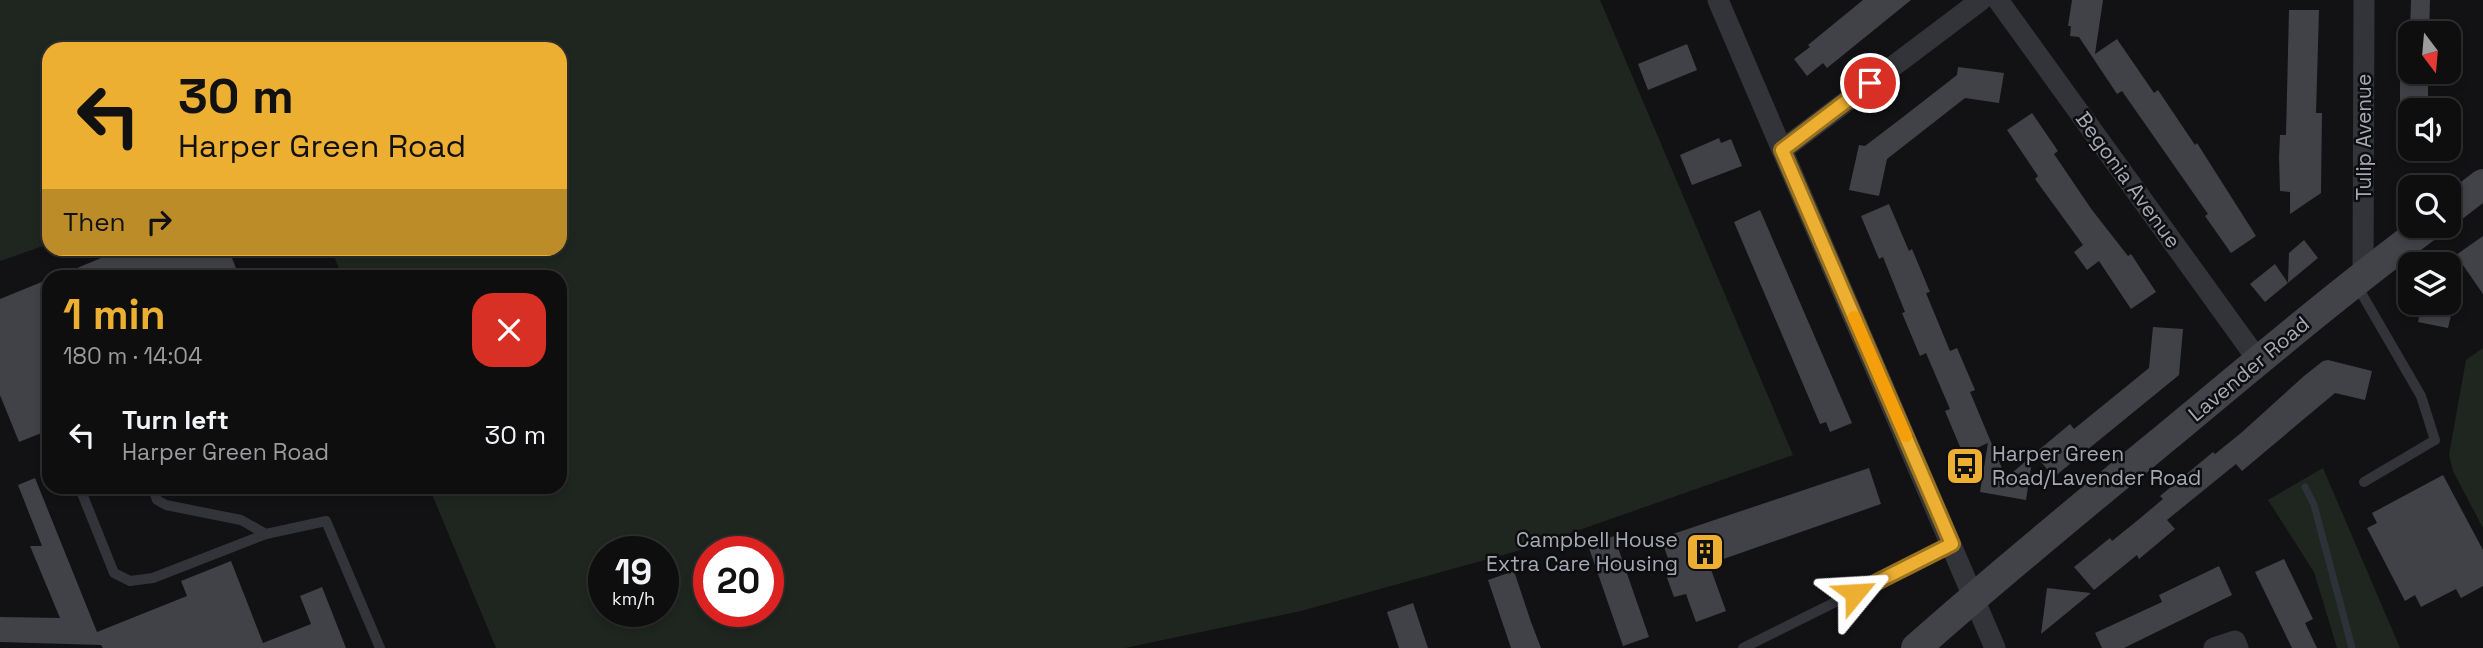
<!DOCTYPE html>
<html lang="en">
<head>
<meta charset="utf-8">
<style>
  :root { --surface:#0e0e0f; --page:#171718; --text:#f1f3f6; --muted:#9b9c9e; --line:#2e2e2f; --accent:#ecaf32 }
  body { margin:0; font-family:"Space Grotesk",sans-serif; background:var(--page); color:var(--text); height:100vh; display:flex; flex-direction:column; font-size:26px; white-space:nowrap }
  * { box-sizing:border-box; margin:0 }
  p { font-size:23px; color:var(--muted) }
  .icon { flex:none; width:38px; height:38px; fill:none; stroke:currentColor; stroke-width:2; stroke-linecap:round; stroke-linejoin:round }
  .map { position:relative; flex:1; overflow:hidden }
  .panel { position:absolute; left:42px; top:270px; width:525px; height:224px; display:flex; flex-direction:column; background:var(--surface); border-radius:21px; box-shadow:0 4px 10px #0003,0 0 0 2px var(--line) }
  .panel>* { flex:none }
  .banner { position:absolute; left:42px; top:42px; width:525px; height:214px; border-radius:21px; box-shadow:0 4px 10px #0003,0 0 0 2px var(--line); background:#ecaf32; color:#111; overflow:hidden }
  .needle { width:46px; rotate:164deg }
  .fabs { position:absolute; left:2398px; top:21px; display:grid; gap:14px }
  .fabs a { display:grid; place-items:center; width:63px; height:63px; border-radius:14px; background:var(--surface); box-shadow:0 4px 10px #0003,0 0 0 2px var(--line); font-size:35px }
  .speed { position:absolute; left:588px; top:536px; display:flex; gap:14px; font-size:35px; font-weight:700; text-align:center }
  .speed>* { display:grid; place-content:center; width:91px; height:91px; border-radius:50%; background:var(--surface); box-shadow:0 4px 10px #0003,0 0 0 2px var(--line); line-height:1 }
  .speed small { font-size:18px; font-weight:400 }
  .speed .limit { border:10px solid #d22; background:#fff; color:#111 }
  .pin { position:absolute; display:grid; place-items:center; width:60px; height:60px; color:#fff; margin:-30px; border:4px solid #fff; border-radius:50%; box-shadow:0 2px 7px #0007 }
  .me { position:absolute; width:77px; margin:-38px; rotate:63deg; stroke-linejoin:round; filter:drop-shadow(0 0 5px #0008) }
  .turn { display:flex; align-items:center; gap:24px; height:147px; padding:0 21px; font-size:32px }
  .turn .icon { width:91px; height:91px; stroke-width:2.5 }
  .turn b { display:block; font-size:49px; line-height:60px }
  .then { display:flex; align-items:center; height:66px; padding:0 21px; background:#0003; gap:14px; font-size:26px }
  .round { display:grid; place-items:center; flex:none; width:74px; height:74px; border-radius:21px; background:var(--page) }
  .headline { display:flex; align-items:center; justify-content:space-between; height:119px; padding:0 21px }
  h1 { font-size:42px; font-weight:600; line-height:52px; color:var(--accent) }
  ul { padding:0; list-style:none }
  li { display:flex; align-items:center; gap:21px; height:91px; padding:0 21px }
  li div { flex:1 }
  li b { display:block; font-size:26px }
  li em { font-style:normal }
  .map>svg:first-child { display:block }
  .green { fill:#1f261f; fill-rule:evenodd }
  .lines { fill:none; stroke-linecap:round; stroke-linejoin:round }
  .stream { stroke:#2b3339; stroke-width:7 }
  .building { fill:#414247 }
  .lane { stroke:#333439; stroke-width:10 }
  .street { stroke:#333439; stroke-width:21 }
  .secondary { stroke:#414348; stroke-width:30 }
  .route-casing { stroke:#997220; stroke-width:18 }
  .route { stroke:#ecaf32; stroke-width:12 }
  .slow { stroke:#f59e0b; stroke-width:12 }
  .labels { text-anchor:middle; stroke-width:5; stroke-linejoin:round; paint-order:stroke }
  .street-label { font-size:21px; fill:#a4a9b4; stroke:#0d0d0f }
  .poi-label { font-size:21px; fill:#a4a9b4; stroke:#0d0d0f; text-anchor:start }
</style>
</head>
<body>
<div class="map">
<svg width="2483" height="648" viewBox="0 0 2483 648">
  <rect width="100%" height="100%" fill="#121214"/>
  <g class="green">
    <path d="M0 0H1600L1793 455 1528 548 1301 611 1125 648H496L429 487 560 486V276H342L331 249 560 248V49H49V244L0 261ZM604 551H663V611H604ZM709 551H768V611H709Z"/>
    <polygon points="2483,348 2483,528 2453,471 2449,455 2466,360"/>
    <polygon points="2323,468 2400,648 2337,648 2314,572 2268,500"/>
  </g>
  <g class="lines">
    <polyline class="stream" points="2305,487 2314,505 2352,648"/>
  </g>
  <g class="building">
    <polygon points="1863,0 1911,0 1827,68 1823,63 1807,76 1794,59 1810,47 1808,45"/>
    <polygon points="2072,0 2103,0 2095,54 2117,39 2154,93 2158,90 2195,145 2197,143 2256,236 2231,253 2205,216 2208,214 2122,91 2117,94 2079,37 2070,36 2071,26 2068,26"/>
    <polygon points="2411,0 2430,0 2429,33 2410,33"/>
    <polygon points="2289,10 2319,10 2316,113 2322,113 2321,193 2290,214 2290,192 2280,191 2279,157 2280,135 2286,135"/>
    <polygon points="1687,44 1697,70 1648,90 1638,64"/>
    <polygon points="1958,67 2004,73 1999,103 1965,98 1887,159 1879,196 1849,190 1859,145 1865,146 1903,117 1957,75"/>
    <rect x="2400" y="72" width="28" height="33"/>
    <polygon points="2032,113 2058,151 2054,154 2092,210 2128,256 2131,254 2156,292 2131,309 2099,261 2087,270 2074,252 2083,245 2035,179 2038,176 2007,130"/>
    <polygon points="1719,138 1721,143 1731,139 1742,166 1692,185 1680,155"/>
    <polygon points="1889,204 1909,251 1912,249 1930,292 1926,293 1950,351 1957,348 1975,390 1970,392 2006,478 2033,455 2026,500 1980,492 1988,443 1963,454 1945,411 1950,409 1926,353 1920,356 1902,313 1905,312 1883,257 1879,259 1861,216"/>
    <polygon points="1760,210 1852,423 1830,432 1826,422 1820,424 1734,222"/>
    <polygon points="2483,236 2483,294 2456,255"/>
    <polygon points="2304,240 2318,258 2265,302 2250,284 2275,264 2288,283 2289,253"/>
    <polygon points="125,248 228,248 239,276 58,276"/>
    <polygon points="49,279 49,430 19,442 0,395 0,299"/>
    <polygon points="2422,303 2454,303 2448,328 2418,322"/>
    <polygon points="2153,327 2183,329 2179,375 2054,477 2034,454 2070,424 2074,429 2149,368"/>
    <polygon points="2328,360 2372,371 2365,400 2335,393 2242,471 2236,464 2167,520 2175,529 2139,559 2137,555 2094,590 2074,567 2110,538 2112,541 2138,520 2163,499 2160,496 2213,452 2215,454 2241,433 2304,376 2323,361"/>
    <polygon points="1869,468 1881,504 1709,564 1726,611 1696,622 1686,594 1674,597 1666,575 1673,573 1661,538"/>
    <polygon points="2443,475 2483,550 2483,586 2461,598 2456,589 2421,607 2415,595 2405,601 2367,528 2377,523 2372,513"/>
    <polygon points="35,478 97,632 187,596 181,581 231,561 263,643 311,624 300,596 322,587 346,648 103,648 101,645 0,642 0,617 60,618 30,546 42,546 18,485"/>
    <polygon points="1614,536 1649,637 1623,646 1588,545"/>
    <polygon points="2284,559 2313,619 2305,623 2317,648 2292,648 2255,572"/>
    <polygon points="2219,566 2232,595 2124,648 2102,648 2095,633 2162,602 2159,595"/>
    <polygon points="1514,571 1531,622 1541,648 1511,648 1488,580"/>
    <polygon points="2047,588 2091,593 2041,634"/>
    <polygon points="1413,603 1428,648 1399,648 1387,612"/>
  </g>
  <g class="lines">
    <g class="lane">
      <polyline points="2356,284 2421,396 2435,440 2364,482"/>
      <polyline points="79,486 114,573 130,581 153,578 266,534"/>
      <polyline points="152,486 157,500 166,505 241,520 266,534 326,521 380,648"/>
      <polyline points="1743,648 1952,544"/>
    </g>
    <g class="street">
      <polyline points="1718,0 1995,648"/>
      <polyline points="1998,0 2258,360"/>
      <polyline points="1782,150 1981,0"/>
      <polyline points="2363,274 2364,0"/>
      <polyline points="2214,648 2235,641 2238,648"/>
    </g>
    <g class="secondary">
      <polyline points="2448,211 2483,184"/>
      <path d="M1916 648C1997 576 2080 508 2164 439 2251 367 2337 294 2428 226"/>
    </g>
  </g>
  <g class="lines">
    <defs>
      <polyline id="route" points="1855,593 1952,544 1782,150 1870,83"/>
    </defs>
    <use href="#route" class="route-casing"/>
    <use href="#route" class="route"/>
    <polyline class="slow" points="1854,317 1906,436"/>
  </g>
  <defs>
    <symbol id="bus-square" viewBox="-11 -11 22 22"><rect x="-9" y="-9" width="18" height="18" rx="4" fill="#ecaf32" stroke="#0d0d0f"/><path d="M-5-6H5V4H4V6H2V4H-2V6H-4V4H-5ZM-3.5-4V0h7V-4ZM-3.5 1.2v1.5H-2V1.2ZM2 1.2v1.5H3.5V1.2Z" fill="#111"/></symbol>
    <symbol id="building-square" viewBox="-11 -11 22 22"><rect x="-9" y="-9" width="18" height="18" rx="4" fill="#ecaf32" stroke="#0d0d0f"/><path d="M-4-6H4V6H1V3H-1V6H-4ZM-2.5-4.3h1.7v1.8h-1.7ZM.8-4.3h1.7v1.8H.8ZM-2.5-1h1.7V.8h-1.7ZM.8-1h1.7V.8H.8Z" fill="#111"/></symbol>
  </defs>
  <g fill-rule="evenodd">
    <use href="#bus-square" x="1943" y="444" width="44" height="44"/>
    <use href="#building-square" x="1683" y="530" width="44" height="44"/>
  </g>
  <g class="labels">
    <g class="street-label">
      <text transform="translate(2364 137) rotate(-90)" y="7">Tulip Avenue</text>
      <text transform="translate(2128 180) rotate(54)" y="7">Begonia Avenue</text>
      <text transform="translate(2249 369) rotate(-40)" y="7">Lavender Road</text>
    </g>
    <g class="poi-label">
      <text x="1992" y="461">Harper Green<tspan x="1992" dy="24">Road/Lavender Road</tspan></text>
      <text x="1678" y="547" text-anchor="end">Campbell House<tspan x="1678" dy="24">Extra Care Housing</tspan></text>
    </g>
  </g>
</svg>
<div class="fabs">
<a><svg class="needle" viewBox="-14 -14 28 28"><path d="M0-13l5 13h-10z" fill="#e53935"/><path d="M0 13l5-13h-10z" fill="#9b9c9e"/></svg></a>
<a><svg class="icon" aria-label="sound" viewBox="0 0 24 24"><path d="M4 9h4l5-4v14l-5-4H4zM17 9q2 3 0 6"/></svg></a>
<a><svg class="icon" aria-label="search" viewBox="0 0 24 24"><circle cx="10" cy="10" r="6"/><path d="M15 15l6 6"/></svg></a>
<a><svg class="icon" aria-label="layers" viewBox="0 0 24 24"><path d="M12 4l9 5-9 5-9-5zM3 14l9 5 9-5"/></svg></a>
</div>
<div class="speed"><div>19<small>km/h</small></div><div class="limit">20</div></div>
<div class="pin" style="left:1870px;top:83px;background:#d93025"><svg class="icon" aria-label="arrive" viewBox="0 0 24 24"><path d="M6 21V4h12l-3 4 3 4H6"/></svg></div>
<svg class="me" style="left:1855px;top:593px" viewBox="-20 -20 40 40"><path d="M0-17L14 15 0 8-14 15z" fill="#ecaf32" stroke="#fff" stroke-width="4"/></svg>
<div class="banner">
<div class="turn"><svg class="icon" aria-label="left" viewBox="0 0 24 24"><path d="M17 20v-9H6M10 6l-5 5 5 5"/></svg><div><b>30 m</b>Harper Green Road</div></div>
<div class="then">Then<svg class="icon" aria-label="right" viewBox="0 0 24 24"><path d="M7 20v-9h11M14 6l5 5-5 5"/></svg></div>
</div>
<section class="panel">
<div class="headline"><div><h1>1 min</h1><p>180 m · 14:04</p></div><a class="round" style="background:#d93025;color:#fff"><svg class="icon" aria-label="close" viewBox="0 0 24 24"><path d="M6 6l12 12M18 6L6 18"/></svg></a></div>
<ul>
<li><svg class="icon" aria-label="left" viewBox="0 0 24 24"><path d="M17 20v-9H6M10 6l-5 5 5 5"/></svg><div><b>Turn left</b><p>Harper Green Road</p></div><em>30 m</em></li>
</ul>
</section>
</div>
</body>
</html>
